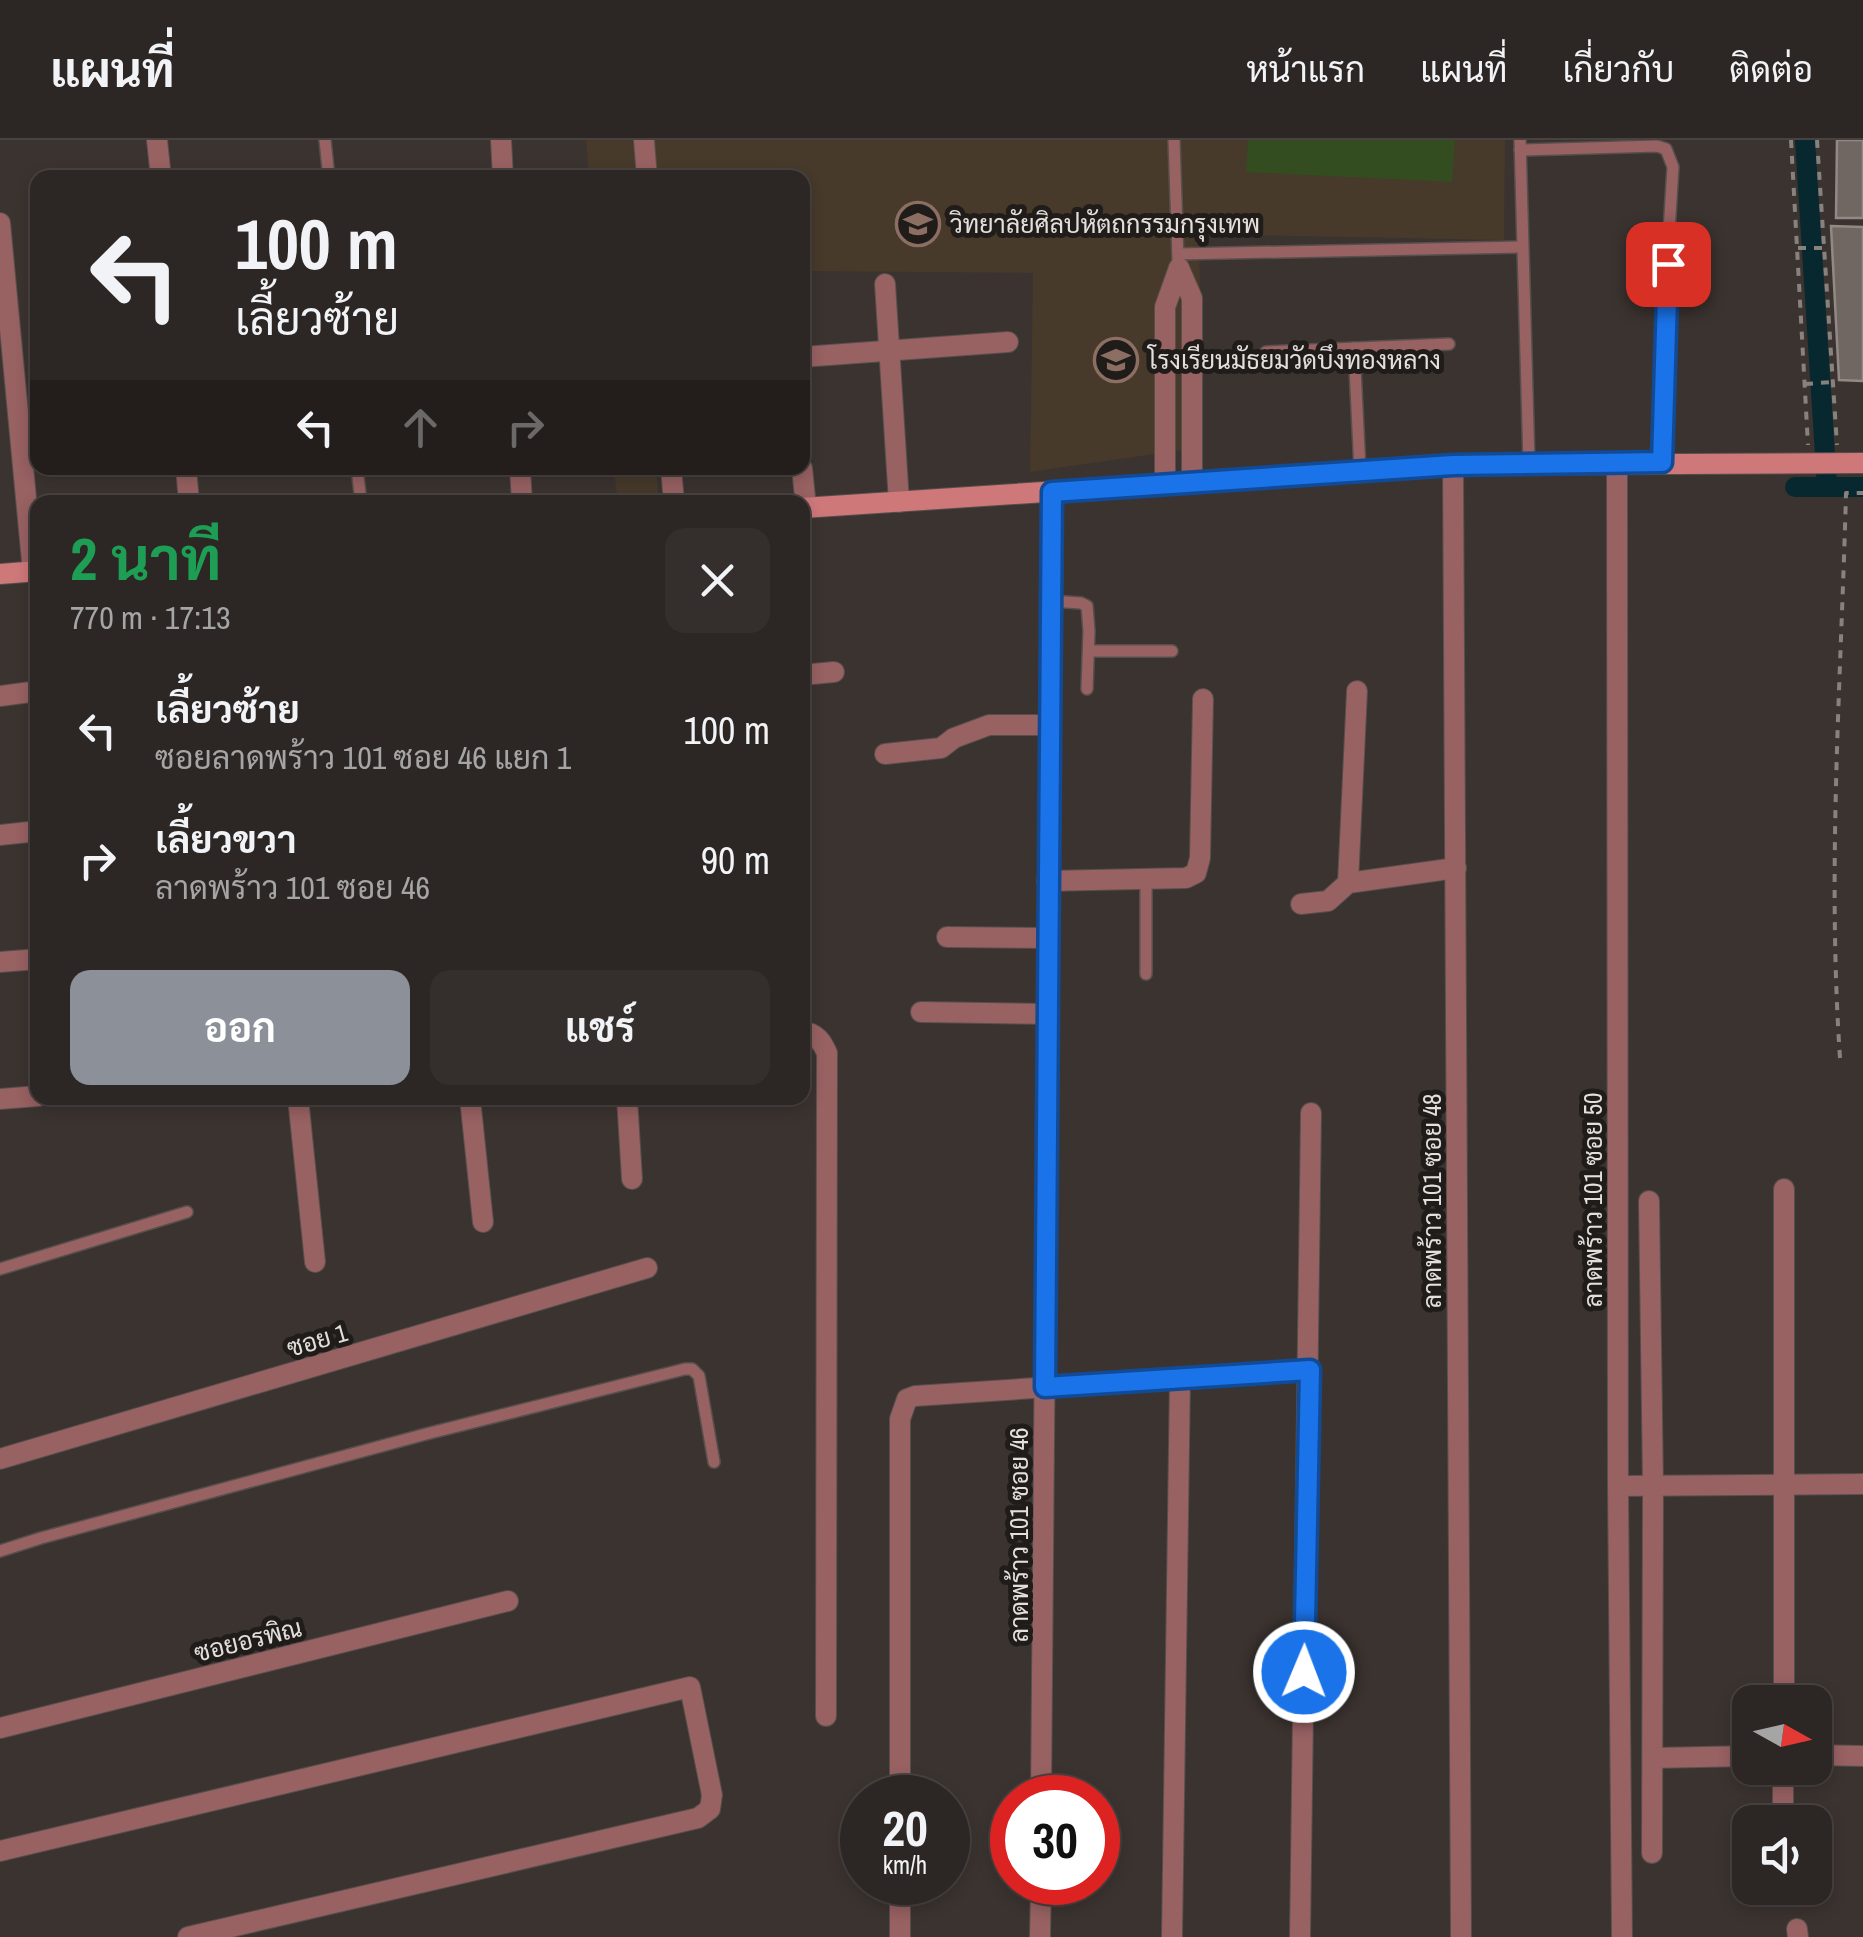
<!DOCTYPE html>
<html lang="th">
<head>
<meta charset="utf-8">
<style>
  :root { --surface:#2c2624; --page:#342e2c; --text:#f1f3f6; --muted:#a6a5a6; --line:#484341; --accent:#8c9099 }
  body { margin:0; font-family:"Archivo Narrow",Sarabun,sans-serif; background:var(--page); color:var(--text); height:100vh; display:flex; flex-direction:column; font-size:38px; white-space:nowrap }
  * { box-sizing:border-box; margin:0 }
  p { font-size:32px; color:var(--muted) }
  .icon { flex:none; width:55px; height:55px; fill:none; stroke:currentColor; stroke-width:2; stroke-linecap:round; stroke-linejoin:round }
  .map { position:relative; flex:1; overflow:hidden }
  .drawer { position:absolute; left:30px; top:355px; width:780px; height:610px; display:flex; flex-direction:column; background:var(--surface); border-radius:20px; box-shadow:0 5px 15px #0003,0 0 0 2px var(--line) }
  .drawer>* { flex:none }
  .hud { position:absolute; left:30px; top:30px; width:780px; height:305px; border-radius:20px; box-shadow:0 5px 15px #0003,0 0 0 2px var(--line); background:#2c2624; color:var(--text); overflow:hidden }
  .needle { width:65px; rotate:98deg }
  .controls { position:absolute; left:1732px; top:1545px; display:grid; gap:20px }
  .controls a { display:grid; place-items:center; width:100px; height:100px; border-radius:20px; background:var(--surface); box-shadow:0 5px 15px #0003,0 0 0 2px var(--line); font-size:50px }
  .speed { position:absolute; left:840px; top:1635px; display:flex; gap:20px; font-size:50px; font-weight:700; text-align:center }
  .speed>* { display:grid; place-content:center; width:130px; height:130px; border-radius:50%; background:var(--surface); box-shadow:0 5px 15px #0003,0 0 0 2px var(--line); line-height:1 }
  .speed small { font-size:25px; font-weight:400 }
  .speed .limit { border:15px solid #d22; background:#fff; color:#111 }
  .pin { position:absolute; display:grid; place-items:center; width:85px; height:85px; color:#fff; margin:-42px; border-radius:20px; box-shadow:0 5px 15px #0006 }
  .me { position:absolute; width:110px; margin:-55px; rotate:1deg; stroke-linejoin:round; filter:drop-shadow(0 0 8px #0008) }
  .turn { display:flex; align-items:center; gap:35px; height:210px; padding:0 40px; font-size:45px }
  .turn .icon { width:130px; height:130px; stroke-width:2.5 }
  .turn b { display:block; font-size:70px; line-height:85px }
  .lanes { display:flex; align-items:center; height:95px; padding:0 40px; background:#0003; justify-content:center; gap:50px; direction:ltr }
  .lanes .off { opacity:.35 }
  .round { display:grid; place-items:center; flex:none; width:105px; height:105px; border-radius:20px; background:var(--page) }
  .headline { display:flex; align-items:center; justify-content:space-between; height:170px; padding:0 40px }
  h1 { font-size:60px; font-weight:700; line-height:75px; color:#1e9e55 }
  .button { display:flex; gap:20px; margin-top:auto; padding:20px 40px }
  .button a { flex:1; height:115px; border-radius:20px; background:var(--accent); color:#fff; font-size:40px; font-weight:700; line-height:115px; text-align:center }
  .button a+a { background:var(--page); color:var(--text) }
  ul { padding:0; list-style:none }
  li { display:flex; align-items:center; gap:30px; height:130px; padding:0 40px }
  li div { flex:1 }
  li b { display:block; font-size:38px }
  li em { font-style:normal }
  header { display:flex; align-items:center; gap:60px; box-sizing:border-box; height:140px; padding:0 50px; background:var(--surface); border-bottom:2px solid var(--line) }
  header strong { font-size:48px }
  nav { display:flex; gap:55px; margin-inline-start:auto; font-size:35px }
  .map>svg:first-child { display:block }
  .education { fill:#473a2b }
  .green { fill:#334c20 }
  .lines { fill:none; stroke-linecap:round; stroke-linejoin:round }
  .canal { stroke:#08282f; stroke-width:20 }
  .building { fill:#706763; stroke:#928985; stroke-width:2.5 }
  .lane-casing { stroke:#564f4c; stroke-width:14 }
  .street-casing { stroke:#564f4c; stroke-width:22 }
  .secondary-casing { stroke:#564f4c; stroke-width:22 }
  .path { stroke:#88827f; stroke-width:4; stroke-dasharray:8 8; stroke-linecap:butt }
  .lane { stroke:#986162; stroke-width:11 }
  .street { stroke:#986162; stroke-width:20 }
  .secondary { stroke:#ce787a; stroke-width:20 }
  .route-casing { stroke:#114b97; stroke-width:25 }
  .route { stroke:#1a73e8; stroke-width:18 }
  .labels { text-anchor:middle; stroke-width:10; stroke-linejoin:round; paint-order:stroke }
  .poi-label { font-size:25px; fill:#e4dfdd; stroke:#1f1c1a; text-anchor:start }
  .street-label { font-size:25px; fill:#e4dfdd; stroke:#1f1c1a }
</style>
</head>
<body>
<header>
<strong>แผนที่</strong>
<nav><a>หน้าแรก</a><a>แผนที่</a><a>เกี่ยวกับ</a><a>ติดต่อ</a></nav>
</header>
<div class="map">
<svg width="1863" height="1797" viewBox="0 0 1863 1797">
  <rect width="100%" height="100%" fill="#3b3330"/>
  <g class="education">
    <polygon points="586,0 1505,0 1504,100 1199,94 1203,307 1030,332 1033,133 803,131 802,38 589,37"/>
    <polygon points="614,328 656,328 658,354 617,357"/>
  </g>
  <polygon class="green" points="1248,0 1455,0 1452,42 1246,32"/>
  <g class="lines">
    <g class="canal">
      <polyline points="1805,0 1827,347"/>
      <polyline points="1795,347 1863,347"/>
    </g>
  </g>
  <g class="building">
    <polygon points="1837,0 1863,0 1863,78 1836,78"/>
    <polygon points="1831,86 1863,87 1863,241 1839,240"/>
  </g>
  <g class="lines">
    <defs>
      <g id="lane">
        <polyline points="325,0 329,38"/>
        <polyline points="1174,0 1178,119"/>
        <polyline points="1520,0 1529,323"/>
        <polyline points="1520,10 1657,6 1666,9 1673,27 1667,124 1662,322"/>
        <polyline points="1178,114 1522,107"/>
        <polyline points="1354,208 1360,330"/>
        <polyline points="1266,212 1449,204"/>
        <polyline points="357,328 361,362"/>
        <polyline points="1051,461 1081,463 1087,466 1089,491 1087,549"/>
        <polyline points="1089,511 1172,511"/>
        <polyline points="1146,739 1146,834"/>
        <polyline points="0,1129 187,1072"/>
        <polyline points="0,1411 41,1398 426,1294 685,1229 692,1229 699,1236 714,1322"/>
      </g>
      <g id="street">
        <polyline points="157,0 161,38"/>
        <polyline points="501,0 503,38"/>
        <polyline points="644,0 647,38"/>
        <polyline points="0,83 33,432"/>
        <polyline points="1179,128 1192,158 1192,342"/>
        <polyline points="885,144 899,362"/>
        <polyline points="802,217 1008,202"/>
        <polyline points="1617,323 1618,1346 1622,1797"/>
        <polyline points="1453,325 1461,1797"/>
        <polyline points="186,328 189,362"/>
        <polyline points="520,328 522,362"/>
        <polyline points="671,328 674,362"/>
        <polyline points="802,328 806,367"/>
        <polyline points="1165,343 1165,167 1179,128"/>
        <polyline points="802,535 834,532"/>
        <polyline points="0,556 38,551"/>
        <polyline points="885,614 941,608 954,598 989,585 1049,585"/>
        <polyline points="0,695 38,691"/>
        <polyline points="1047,741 1186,738 1196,733 1200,718 1203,559"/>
        <polyline points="1348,743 1357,551"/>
        <polyline points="1301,764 1328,761 1348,743 1456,728"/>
        <polyline points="947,797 1047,798"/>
        <polyline points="0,822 38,819"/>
        <polyline points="921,872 1047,874"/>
        <path d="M802 892C816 892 822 902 827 913L826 1576"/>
        <polyline points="298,958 315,1122"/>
        <polyline points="470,958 483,1082"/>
        <polyline points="627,958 632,1039"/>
        <polyline points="0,959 38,956"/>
        <polyline points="1649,1061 1653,1345 1652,1713"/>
        <polyline points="0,1319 647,1128"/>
        <polyline points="1618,1346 1863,1344"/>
        <polyline points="1784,1562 1784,1049"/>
        <polyline points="0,1588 508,1461"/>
        <polyline points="1815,1615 1863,1616"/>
        <polyline points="1653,1618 1750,1616"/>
        <polyline points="900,1658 900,1279 907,1259 915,1256 1309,1230"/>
        <polyline points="1041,1658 1052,352"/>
        <polyline points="1783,1682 1783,1628"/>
        <polyline points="0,1711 690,1547 712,1655 710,1669 698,1678 188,1797"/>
        <polyline points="1797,1789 1798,1797"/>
        <polyline points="900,1797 900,1742"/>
        <polyline points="1040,1797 1041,1742"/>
        <polyline points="1172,1797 1180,1237"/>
        <polyline points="1300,1797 1311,973"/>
      </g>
      <g id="secondary">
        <polyline points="802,368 1453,325 1863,323"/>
        <polyline points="0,434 38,431"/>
      </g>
    </defs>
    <use href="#lane" class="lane-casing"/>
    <use href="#street" class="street-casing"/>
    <use href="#secondary" class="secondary-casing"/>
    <g class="path">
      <polyline points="1791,0 1808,305"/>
      <polyline points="1817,0 1837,305"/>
      <polyline points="1798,108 1823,108"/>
      <polyline points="1805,244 1833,242"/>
      <path d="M1840 918C1827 729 1841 542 1846 353H1863"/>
    </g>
    <use href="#lane" class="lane"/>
    <use href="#street" class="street"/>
    <use href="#secondary" class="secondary"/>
  </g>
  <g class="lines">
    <defs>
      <polyline id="route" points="1304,1532 1310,1230 1045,1247 1052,352 1453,325 1662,322 1668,124"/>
    </defs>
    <use href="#route" class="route-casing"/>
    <use href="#route" class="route"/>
  </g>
  <defs>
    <symbol id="university-ring" viewBox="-11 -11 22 22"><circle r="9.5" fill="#1f1c1a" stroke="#8d6e63" stroke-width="1.5"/><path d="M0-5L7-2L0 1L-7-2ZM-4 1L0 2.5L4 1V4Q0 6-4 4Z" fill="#8d6e63"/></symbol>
    <symbol id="school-ring" viewBox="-11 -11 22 22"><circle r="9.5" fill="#1f1c1a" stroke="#8d6e63" stroke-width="1.5"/><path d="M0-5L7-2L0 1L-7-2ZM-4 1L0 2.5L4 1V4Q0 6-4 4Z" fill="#8d6e63"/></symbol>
  </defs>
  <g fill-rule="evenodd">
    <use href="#university-ring" x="893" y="59" width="50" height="50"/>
    <use href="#school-ring" x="1091" y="195" width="50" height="50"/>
  </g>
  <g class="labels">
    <g class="poi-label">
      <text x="950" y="93">วิทยาลัยศิลปหัตถกรรมกรุงเทพ</text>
      <text x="1148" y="229">โรงเรียนมัธยมวัดบึงทองหลาง</text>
    </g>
    <g class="street-label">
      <text transform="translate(1593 1060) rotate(-90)" y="9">ลาดพร้าว 101 ซอย 50</text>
      <text transform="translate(1432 1061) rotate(-90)" y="9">ลาดพร้าว 101 ซอย 48</text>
      <text transform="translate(317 1200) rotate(-16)" y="9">ซอย 1</text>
      <text transform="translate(1019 1395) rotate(-90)" y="9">ลาดพร้าว 101 ซอย 46</text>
      <text transform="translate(248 1500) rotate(-14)" y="9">ซอยอรพิณ</text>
    </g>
  </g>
</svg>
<div class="controls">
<a><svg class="needle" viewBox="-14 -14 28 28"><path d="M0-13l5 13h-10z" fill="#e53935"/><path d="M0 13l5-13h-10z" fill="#a6a5a6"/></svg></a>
<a><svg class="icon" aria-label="sound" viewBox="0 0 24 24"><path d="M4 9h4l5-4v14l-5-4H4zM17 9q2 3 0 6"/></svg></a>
</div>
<div class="speed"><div>20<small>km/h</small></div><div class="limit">30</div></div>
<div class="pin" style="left:1668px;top:124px;background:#d93025"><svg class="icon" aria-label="arrive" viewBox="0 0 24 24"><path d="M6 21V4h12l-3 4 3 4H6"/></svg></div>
<svg class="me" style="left:1304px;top:1532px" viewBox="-20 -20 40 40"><circle r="17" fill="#1a73e8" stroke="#fff" stroke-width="3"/><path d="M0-11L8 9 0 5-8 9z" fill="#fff"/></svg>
<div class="hud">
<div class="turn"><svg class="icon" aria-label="left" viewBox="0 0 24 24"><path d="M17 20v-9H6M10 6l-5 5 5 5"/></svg><div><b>100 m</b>เลี้ยวซ้าย</div></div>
<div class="lanes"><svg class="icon" aria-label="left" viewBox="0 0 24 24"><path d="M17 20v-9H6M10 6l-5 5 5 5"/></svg><svg class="icon off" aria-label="ahead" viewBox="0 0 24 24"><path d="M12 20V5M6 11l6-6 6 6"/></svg><svg class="icon off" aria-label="right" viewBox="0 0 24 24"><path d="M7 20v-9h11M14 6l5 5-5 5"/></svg></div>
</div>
<section class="drawer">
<div class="headline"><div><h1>2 นาที</h1><p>770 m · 17:13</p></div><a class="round"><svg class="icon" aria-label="close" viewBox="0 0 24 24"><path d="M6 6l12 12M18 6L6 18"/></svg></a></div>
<ul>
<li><svg class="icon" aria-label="left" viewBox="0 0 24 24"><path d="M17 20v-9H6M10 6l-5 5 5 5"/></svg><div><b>เลี้ยวซ้าย</b><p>ซอยลาดพร้าว 101 ซอย 46 แยก 1</p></div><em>100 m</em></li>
<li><svg class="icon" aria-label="right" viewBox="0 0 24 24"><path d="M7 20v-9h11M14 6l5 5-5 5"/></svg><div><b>เลี้ยวขวา</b><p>ลาดพร้าว 101 ซอย 46</p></div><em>90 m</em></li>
</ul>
<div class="button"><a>ออก</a><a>แชร์</a></div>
</section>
</div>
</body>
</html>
